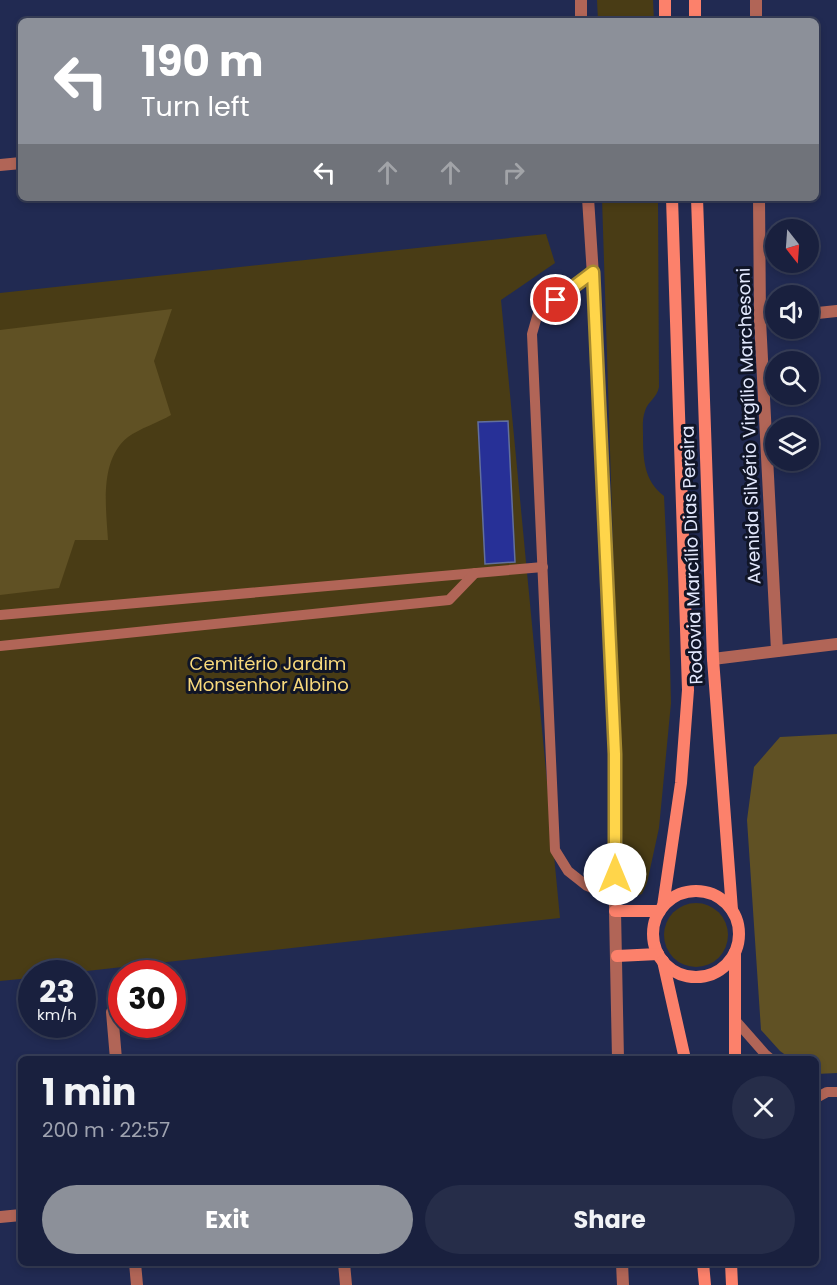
<!DOCTYPE html>
<html lang="en">
<head>
<meta charset="utf-8">
<style>
  :root { --surface:#19203e; --page:#262d49; --text:#f1f3f6; --muted:#9fa3b0; --line:#373e58; --accent:#8c9099 }
  body { margin:0; font-family:Poppins,sans-serif; background:var(--page); color:var(--text); height:100vh; display:flex; flex-direction:column; font-size:22px; white-space:nowrap }
  * { box-sizing:border-box; margin:0 }
  p { font-size:20px; color:var(--muted) }
  .icon { flex:none; width:33px; height:33px; fill:none; stroke:currentColor; stroke-width:2; stroke-linecap:round; stroke-linejoin:round }
  .map { position:relative; flex:1; overflow:hidden }
  .sheet { position:absolute; left:18px; top:1056px; width:801px; height:210px; display:flex; flex-direction:column; background:var(--surface); border-radius:9px; box-shadow:0 3px 9px #0003,0 0 0 2px var(--line) }
  .sheet>* { flex:none }
  .guide { position:absolute; left:18px; top:18px; width:801px; height:183px; border-radius:9px; box-shadow:0 3px 9px #0003,0 0 0 2px var(--line); background:#8c9099; color:#fff; overflow:hidden }
  .needle { width:39px; rotate:163deg }
  .controls { position:absolute; left:765px; top:219px; display:grid; gap:12px }
  .controls a { display:grid; place-items:center; width:54px; height:54px; border-radius:50%; background:var(--surface); box-shadow:0 3px 9px #0003,0 0 0 2px var(--line); font-size:30px }
  .speed { position:absolute; left:18px; top:960px; display:flex; gap:12px; font-size:30px; font-weight:700; text-align:center }
  .speed>* { display:grid; place-content:center; width:78px; height:78px; border-radius:50%; background:var(--surface); box-shadow:0 3px 9px #0003,0 0 0 2px var(--line); line-height:1 }
  .speed small { font-size:15px; font-weight:400 }
  .speed .limit { border:9px solid #d22; background:#fff; color:#111 }
  .pin { position:absolute; display:grid; place-items:center; width:51px; height:51px; color:#fff; margin:-26px; border:3px solid #fff; border-radius:50%; box-shadow:0 2px 6px #0007 }
  .me { position:absolute; width:66px; margin:-33px; rotate:0deg; stroke-linejoin:round; filter:drop-shadow(0 0 4px #0008) }
  .turn { display:flex; align-items:center; gap:21px; height:126px; padding:0 24px; font-size:27px }
  .turn .icon { width:78px; height:78px; stroke-width:2.5 }
  .turn b { display:block; font-size:42px; line-height:51px }
  .lanes { display:flex; align-items:center; height:57px; padding:0 24px; background:#0003; justify-content:center; gap:30px; direction:ltr }
  .lanes .off { opacity:.35 }
  .round { display:grid; place-items:center; flex:none; width:63px; height:63px; border-radius:32px; background:var(--page) }
  .head { display:flex; align-items:center; justify-content:space-between; height:102px; padding:0 24px }
  h1 { font-size:36px; font-weight:700; line-height:45px }
  .action { display:flex; gap:12px; margin-top:auto; padding:12px 24px }
  .action a { flex:1; height:69px; border-radius:36px; background:var(--accent); color:#fff; font-size:24px; font-weight:700; line-height:69px; text-align:center }
  .action a+a { background:var(--page); color:var(--text) }
  .map>svg:first-child { display:block }
  .green { fill:#493c15 }
  .forest { fill:#605124 }
  .building { fill:#273097; stroke:#626f9d; stroke-width:1.5 }
  .lines { fill:none; stroke-linecap:round; stroke-linejoin:round }
  .lane { stroke:#b16557; stroke-width:10 }
  .street { stroke:#b16557; stroke-width:12 }
  .secondary { stroke:#fc816b; stroke-width:12 }
  .route-casing { stroke:#a68a30; stroke-width:15 }
  .route { stroke:#ffd54a; stroke-width:10 }
  .labels { text-anchor:middle; stroke-width:6; stroke-linejoin:round; paint-order:stroke }
  .street-label { font-size:18px; fill:#e3e9fe; stroke:#101527 }
  .park-label { font-size:18px; fill:#f8d97c; stroke:#101527 }
</style>
</head>
<body>
<div class="map">
<svg width="837" height="1285" viewBox="0 0 837 1285">
  <rect width="100%" height="100%" fill="#212a52"/>
  <g class="green">
    <polygon points="597,0 653,0 654,21 598,21"/>
    <path d="M602 198H658L659 387C657 398 648 401 645 411 642 419 643 428 643 435 643 459 644 481 664 496L668 580 671 703 659 828 647 883 642 894 633 897 624 891Z"/>
    <polygon points="546,234 555,263 501,300 560,918 69,973 32,974 31,978 0,981 0,293"/>
    <circle cx="696" cy="935" r="32"/>
  </g>
  <g class="forest">
    <path d="M172 309 154 361 171 415C159 422 139 429 128 437 99 460 106 507 108 540H75L59 588 0 595V330Z"/>
    <polygon points="837,734 837,1073 816,1074 816,1059 791,1059 780,1051 761,1030 747,820 754,767 780,737"/>
  </g>
  <polygon class="building" points="508,421 515,562 485,564 478,422"/>
  <g class="lines">
    <g class="lane">
      <polyline points="593,272 538,313 532,334 555,850 568,871 587,886 615,898"/>
      <polyline points="0,615 543,567"/>
      <polyline points="0,646 449,600 475,573"/>
      <polyline points="736,1021 765,1054 771,1059"/>
      <polyline points="816,1098 827,1092 837,1092"/>
    </g>
    <g class="street">
      <polyline points="581,0 581,21"/>
      <polyline points="756,0 756,21"/>
      <polyline points="0,165 21,163"/>
      <polyline points="588,198 596,322 615,754 615,911 618,1059"/>
      <polyline points="759,198 760,320 777,651"/>
      <polyline points="808,314 837,311"/>
      <polyline points="760,320 776,318"/>
      <polyline points="713,659 837,644"/>
      <polyline points="112,1012 116,1059"/>
      <polyline points="0,1217 21,1215"/>
      <polyline points="135,1263 137,1285"/>
      <polyline points="344,1263 346,1285"/>
      <polyline points="622,1263 623,1285"/>
    </g>
    <g class="secondary">
      <polyline points="665,0 665,21"/>
      <polyline points="695,21 695,0"/>
      <polyline points="697,198 713,659 732,910"/>
      <circle cx="696" cy="934" r="43"/>
      <polyline points="663,906 681,783 688,690 672,198"/>
      <polyline points="615,911 660,911"/>
      <polyline points="617,956 658,954"/>
      <polyline points="663,961 685,1059"/>
      <polyline points="735,1059 735,952"/>
      <polyline points="703,1263 705,1285"/>
      <polyline points="731,1263 732,1285"/>
    </g>
  </g>
  <g class="lines">
    <defs>
      <polyline id="route" points="556,300 593,272 615,754 615,874"/>
    </defs>
    <use href="#route" class="route-casing"/>
    <use href="#route" class="route"/>
  </g>
  <g class="labels">
    <g class="street-label">
      <text transform="translate(749 426) rotate(-92)" y="6">Avenida Silvério Virgílio Marchesoni</text>
      <text transform="translate(692 555) rotate(-92)" y="6">Rodovia Marcílio Dias Pereira</text>
    </g>
    <g class="park-label">
      <text x="268" y="670">Cemitério Jardim<tspan x="268" dy="21">Monsenhor Albino</tspan></text>
    </g>
  </g>
</svg>
<div class="controls">
<a><svg class="needle" viewBox="-14 -14 28 28"><path d="M0-13l5 13h-10z" fill="#e53935"/><path d="M0 13l5-13h-10z" fill="#9fa3b0"/></svg></a>
<a><svg class="icon" aria-label="sound" viewBox="0 0 24 24"><path d="M4 9h4l5-4v14l-5-4H4zM17 9q2 3 0 6"/></svg></a>
<a><svg class="icon" aria-label="search" viewBox="0 0 24 24"><circle cx="10" cy="10" r="6"/><path d="M15 15l6 6"/></svg></a>
<a><svg class="icon" aria-label="layers" viewBox="0 0 24 24"><path d="M12 4l9 5-9 5-9-5zM3 14l9 5 9-5"/></svg></a>
</div>
<div class="speed"><div>23<small>km/h</small></div><div class="limit">30</div></div>
<div class="pin" style="left:556px;top:300px;background:#d93025"><svg class="icon" aria-label="arrive" viewBox="0 0 24 24"><path d="M6 21V4h12l-3 4 3 4H6"/></svg></div>
<svg class="me" style="left:615px;top:874px" viewBox="-20 -20 40 40"><circle r="19" fill="#fff"/><path d="M0-13L10 11 0 6-10 11z" fill="#ffd54a"/></svg>
<div class="guide">
<div class="turn"><svg class="icon" aria-label="left" viewBox="0 0 24 24"><path d="M17 20v-9H6M10 6l-5 5 5 5"/></svg><div><b>190 m</b>Turn left</div></div>
<div class="lanes"><svg class="icon" aria-label="left" viewBox="0 0 24 24"><path d="M17 20v-9H6M10 6l-5 5 5 5"/></svg><svg class="icon off" aria-label="ahead" viewBox="0 0 24 24"><path d="M12 20V5M6 11l6-6 6 6"/></svg><svg class="icon off" aria-label="ahead" viewBox="0 0 24 24"><path d="M12 20V5M6 11l6-6 6 6"/></svg><svg class="icon off" aria-label="right" viewBox="0 0 24 24"><path d="M7 20v-9h11M14 6l5 5-5 5"/></svg></div>
</div>
<section class="sheet">
<div class="head"><div><h1>1 min</h1><p>200 m · 22:57</p></div><a class="round"><svg class="icon" aria-label="close" viewBox="0 0 24 24"><path d="M6 6l12 12M18 6L6 18"/></svg></a></div>
<div class="action"><a>Exit</a><a>Share</a></div>
</section>
</div>
</body>
</html>
